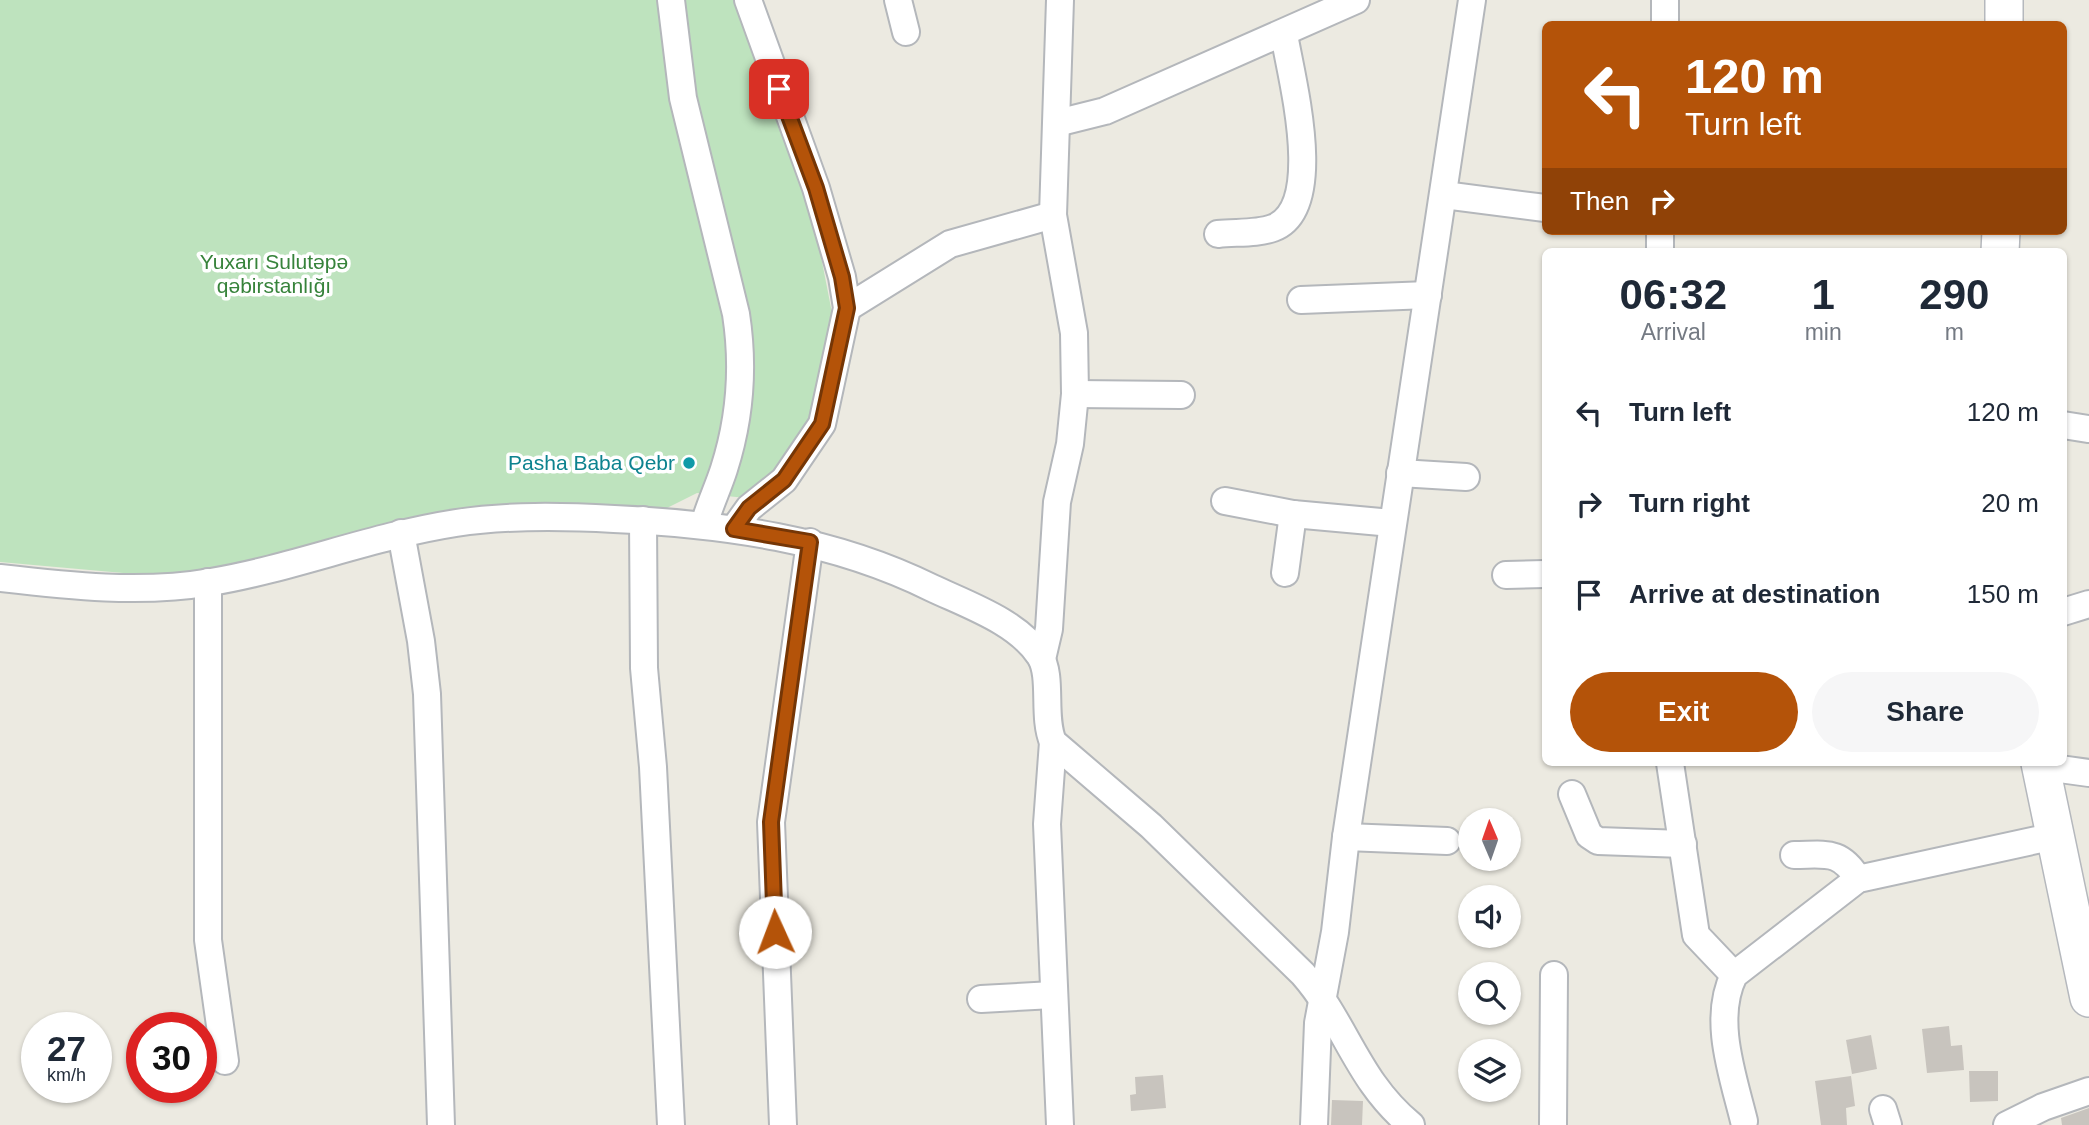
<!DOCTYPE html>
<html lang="en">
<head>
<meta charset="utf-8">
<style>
  :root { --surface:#fff; --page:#f6f6f7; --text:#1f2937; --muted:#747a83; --accent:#b45309 }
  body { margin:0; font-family:Helvetica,sans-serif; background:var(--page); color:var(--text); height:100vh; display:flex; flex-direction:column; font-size:26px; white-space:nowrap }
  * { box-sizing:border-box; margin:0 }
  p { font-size:23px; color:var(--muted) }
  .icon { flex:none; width:38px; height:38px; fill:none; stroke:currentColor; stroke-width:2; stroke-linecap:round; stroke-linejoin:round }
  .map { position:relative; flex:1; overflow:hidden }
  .sheet { position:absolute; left:1542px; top:248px; width:525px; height:518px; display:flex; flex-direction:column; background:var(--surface); border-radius:10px; box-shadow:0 2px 5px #0004 }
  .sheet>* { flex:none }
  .banner { position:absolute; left:1542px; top:21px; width:525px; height:214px; border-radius:10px; box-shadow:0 2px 5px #0004; background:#b45309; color:#fff; overflow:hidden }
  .needle { width:46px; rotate:358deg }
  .tools { position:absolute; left:1458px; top:808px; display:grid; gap:14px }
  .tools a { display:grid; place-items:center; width:63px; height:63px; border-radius:50%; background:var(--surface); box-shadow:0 2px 5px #0004; font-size:35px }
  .speed { position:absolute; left:21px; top:1012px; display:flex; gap:14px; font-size:35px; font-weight:700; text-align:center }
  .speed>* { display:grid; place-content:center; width:91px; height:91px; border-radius:50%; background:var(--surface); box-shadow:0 2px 5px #0004; line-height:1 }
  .speed small { font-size:18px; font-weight:400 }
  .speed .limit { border:10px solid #d22; background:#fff; color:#111 }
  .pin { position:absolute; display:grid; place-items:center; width:60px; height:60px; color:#fff; margin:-30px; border-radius:14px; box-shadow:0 4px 10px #0006 }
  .me { position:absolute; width:77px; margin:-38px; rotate:358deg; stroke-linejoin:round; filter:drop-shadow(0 0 5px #0008) }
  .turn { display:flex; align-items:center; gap:24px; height:147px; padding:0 28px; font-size:32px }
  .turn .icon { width:91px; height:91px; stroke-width:2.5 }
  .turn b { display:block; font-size:49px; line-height:60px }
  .then { display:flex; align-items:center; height:66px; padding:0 28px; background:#0003; gap:14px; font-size:26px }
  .eta { display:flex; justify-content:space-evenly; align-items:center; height:119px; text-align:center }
  .eta b { font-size:42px; font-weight:600; line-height:49px }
  .button { display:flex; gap:14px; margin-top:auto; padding:14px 28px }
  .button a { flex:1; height:80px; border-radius:42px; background:var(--accent); color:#fff; font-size:28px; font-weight:600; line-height:80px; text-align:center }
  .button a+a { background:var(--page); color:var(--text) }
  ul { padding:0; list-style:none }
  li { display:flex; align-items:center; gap:21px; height:91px; padding:0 28px }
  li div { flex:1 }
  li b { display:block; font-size:26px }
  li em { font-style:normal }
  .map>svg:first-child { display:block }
  .green { fill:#bee3be }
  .building { fill:#c8c4be }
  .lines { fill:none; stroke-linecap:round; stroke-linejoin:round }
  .street-casing { stroke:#b4b7bb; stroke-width:30 }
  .secondary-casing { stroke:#b5b8bd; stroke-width:40 }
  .street { stroke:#fff; stroke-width:26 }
  .secondary { stroke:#fff; stroke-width:37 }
  .route-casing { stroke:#753606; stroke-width:18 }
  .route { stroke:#b45309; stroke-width:12 }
  .culture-dot { fill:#0f9aa8; stroke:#fff; stroke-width:2.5 }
  .labels { text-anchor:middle; stroke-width:7; stroke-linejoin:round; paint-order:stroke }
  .park-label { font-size:21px; fill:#37833b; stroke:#fff }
  .culture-label { font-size:21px; fill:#0d838f; stroke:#fff; text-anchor:end }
</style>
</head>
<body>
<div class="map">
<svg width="2089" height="1125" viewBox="0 0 2089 1125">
  <rect width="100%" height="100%" fill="#eceae1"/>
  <polygon class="green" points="0,0 742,0 755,60 808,190 833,318 816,417 786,464 746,498 697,493 657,513 609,505 457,511 242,565 157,576 0,562"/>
  <g class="building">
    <polygon points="1949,1026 1951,1046 1962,1045 1964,1070 1927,1073 1922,1029"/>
    <polygon points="1871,1035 1877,1069 1852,1074 1846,1040"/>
    <polygon points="1969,1071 1998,1071 1998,1101 1970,1102"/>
    <polygon points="1163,1075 1166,1108 1131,1111 1130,1095 1136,1094 1135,1077"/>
    <polygon points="1851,1076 1855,1106 1846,1108 1847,1125 1821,1125 1815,1081"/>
    <polygon points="1332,1100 1363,1101 1362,1125 1331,1125"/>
    <polygon points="2089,1108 2089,1125 2062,1125 2061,1118"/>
  </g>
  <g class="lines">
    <defs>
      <g id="street">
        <path d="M671 0 683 98 736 314C744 366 740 419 724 469 718 488 709 506 704 525"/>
        <polyline points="898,0 906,32"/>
        <polyline points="1665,24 1665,0"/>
        <polyline points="1057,123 1105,111 1356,0"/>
        <polyline points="1444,195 1545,208"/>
        <path d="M1218 234C1235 232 1257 234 1273 228 1327 208 1291 77 1284 34"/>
        <polyline points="1660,252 1660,231"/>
        <polyline points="1301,300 1428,295"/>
        <polyline points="847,308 950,244 1053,215"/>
        <polyline points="1075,394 1181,395"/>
        <polyline points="2063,425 2088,429"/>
        <polyline points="1400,473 1466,477"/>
        <polyline points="1225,501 1293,514 1392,523"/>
        <polyline points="643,520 644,668 653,767 671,1125"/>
        <polyline points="734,529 749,508 784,480 822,424 847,308 842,277 816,188 748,0"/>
        <polyline points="401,533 421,641 427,694 441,1125"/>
        <polyline points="1285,573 1293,514"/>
        <polyline points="1506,575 1545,574"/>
        <path d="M0 578C68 586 142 594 211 582 294 568 372 536 456 523 508 515 561 516 614 519 724 524 833 539 932 588 968 605 1018 622 1040 656 1053 677 1042 716 1053 742L1151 826 1303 974C1346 1023 1357 1081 1411 1125"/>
        <polyline points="208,582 208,940 225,1061"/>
        <polyline points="2063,612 2089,604"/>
        <polyline points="1042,659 1049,629 1057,502 1070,444 1075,394 1074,333 1053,215 1060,0"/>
        <polyline points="1053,742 1047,824 1060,1125"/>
        <polyline points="1670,763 1696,935 1734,975"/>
        <polyline points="2042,772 2060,769 2089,773"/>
        <polyline points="1572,794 1589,835 1598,841 1683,844"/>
        <polyline points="1346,837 1447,841"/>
        <path d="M1794 855C1825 855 1840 849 1858 879"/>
        <polyline points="981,999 1053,995"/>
        <polyline points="1883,1109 1888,1125"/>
        <path d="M1744 1121C1733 1076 1712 1019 1734 975L1858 879 2055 836"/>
        <polyline points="783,1125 771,822 810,542"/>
        <polyline points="1314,1125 1318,1023 1335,932 1346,837 1472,0"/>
        <polyline points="1553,1125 1554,975"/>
        <polyline points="2007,1125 2043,1107 2089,1091"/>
      </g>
      <g id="secondary">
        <polyline points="2004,24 2004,0"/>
        <polyline points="2000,252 2001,231"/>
        <polyline points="2040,763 2089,998"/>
      </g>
    </defs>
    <use href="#street" class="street-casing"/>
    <use href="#secondary" class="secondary-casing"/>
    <use href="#street" class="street"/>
    <use href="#secondary" class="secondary"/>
  </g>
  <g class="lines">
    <defs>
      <polyline id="route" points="775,932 771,822 810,542 734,529 749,508 784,480 822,424 847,308 842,277 816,188 779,89"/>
    </defs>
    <use href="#route" class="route-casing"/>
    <use href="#route" class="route"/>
  </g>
  <circle class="culture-dot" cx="689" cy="463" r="7"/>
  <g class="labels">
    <g class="park-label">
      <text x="274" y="269">Yuxarı Sulutəpə<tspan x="274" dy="24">qəbirstanlığı</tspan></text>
    </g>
    <g class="culture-label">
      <text x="675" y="470">Pasha Baba Qebr</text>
    </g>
  </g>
</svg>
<div class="tools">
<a><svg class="needle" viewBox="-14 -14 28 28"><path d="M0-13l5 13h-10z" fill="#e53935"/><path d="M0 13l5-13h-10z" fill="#747a83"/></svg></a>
<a><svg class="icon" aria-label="sound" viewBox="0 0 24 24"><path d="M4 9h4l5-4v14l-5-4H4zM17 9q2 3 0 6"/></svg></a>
<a><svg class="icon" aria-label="search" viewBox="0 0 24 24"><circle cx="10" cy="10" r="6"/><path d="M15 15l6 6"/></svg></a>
<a><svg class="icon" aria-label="layers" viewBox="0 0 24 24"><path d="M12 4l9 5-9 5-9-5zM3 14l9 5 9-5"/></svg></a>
</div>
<div class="speed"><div>27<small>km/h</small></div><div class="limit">30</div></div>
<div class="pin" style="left:779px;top:89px;background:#d93025"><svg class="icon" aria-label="arrive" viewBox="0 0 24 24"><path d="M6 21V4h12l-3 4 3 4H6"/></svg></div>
<svg class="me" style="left:775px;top:932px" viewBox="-20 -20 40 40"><circle r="19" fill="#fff"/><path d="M0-13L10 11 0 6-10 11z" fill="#b45309"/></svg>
<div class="banner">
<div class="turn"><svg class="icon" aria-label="left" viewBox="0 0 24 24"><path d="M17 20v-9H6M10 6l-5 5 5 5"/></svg><div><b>120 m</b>Turn left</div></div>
<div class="then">Then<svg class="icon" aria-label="right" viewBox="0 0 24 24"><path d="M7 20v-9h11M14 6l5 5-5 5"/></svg></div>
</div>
<section class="sheet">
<div class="eta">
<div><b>06:32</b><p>Arrival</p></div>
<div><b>1</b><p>min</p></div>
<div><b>290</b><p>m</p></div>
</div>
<ul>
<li><svg class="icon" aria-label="left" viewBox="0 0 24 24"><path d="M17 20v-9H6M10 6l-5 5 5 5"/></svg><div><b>Turn left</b></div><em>120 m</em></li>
<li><svg class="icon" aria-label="right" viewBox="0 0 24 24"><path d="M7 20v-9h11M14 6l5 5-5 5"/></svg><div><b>Turn right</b></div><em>20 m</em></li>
<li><svg class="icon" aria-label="arrive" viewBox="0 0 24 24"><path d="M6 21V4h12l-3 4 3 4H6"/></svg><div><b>Arrive at destination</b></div><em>150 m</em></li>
</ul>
<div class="button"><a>Exit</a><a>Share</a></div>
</section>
</div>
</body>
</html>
